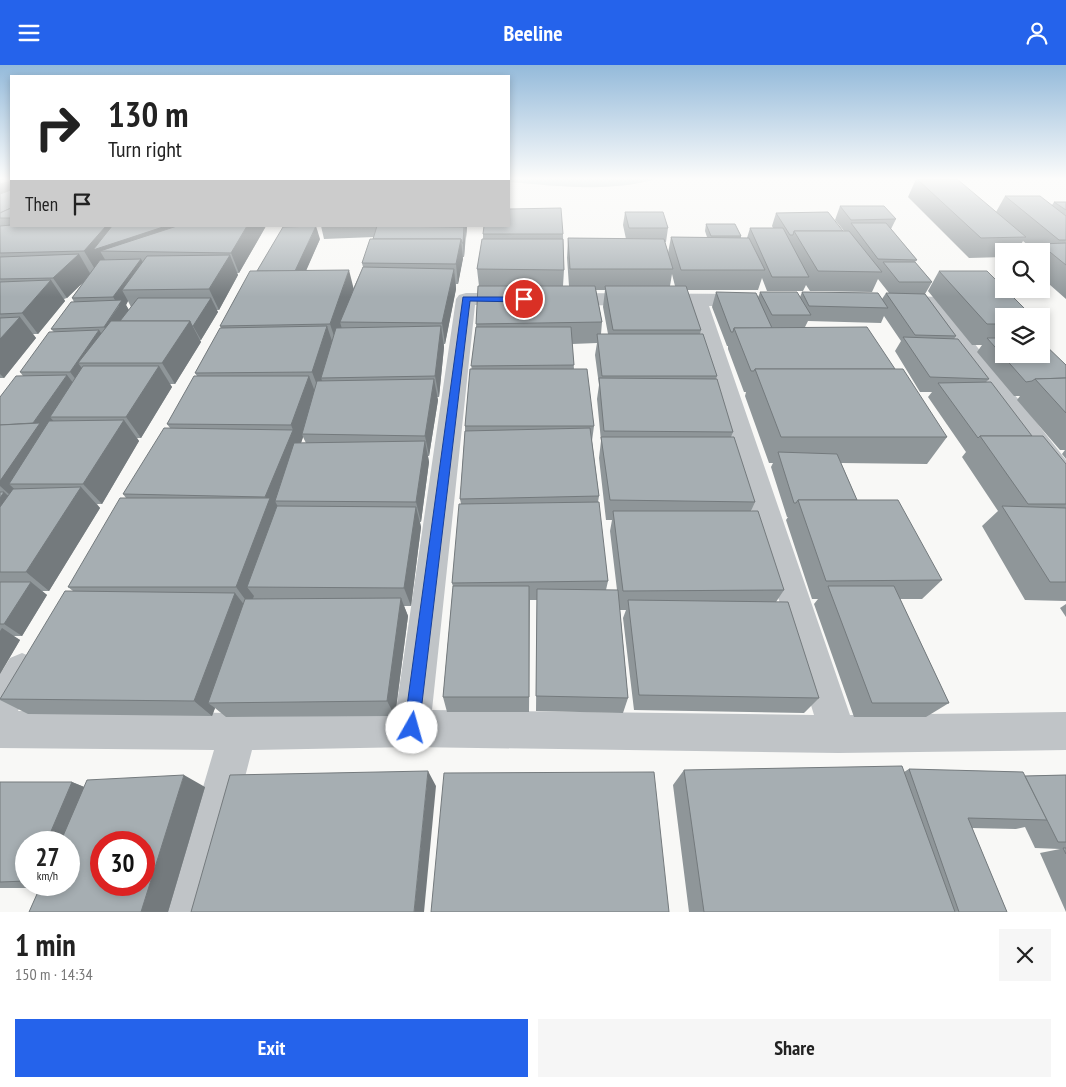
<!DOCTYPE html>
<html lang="en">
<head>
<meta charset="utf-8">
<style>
  :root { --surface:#fff; --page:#f6f6f6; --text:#222; --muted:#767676; --accent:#2563eb }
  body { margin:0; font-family:"PT Sans Narrow",sans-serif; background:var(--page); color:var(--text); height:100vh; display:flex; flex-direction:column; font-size:19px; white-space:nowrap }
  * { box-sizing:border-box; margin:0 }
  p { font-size:16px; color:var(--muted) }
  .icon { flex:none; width:28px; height:28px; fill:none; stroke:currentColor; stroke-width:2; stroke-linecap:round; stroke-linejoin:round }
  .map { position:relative; height:847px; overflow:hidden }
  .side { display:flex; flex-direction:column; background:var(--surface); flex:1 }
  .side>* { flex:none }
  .top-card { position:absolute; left:10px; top:10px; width:500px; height:152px; border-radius:0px; box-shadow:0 2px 8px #0003; background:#fff; color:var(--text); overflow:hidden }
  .tools { position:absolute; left:995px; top:178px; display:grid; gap:10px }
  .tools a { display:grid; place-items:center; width:55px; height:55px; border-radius:0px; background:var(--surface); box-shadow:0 2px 8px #0003; font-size:25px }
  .speed { position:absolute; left:15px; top:766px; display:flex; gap:10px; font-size:25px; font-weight:700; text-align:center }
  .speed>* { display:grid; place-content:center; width:65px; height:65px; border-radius:50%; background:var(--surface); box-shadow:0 2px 8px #0003; line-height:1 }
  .speed small { font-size:12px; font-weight:400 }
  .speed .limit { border:8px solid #d22; background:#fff; color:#111 }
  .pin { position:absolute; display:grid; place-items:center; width:42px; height:42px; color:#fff; margin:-21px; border:2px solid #fff; border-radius:50%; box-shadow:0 1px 5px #0007 }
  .me { position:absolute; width:55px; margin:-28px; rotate:7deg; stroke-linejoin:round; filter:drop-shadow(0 0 4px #0008) }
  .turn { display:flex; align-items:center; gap:18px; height:105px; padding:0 15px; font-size:22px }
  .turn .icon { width:65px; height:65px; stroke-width:2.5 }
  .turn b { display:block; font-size:35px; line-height:42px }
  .then { display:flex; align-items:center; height:48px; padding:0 15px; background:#0003; gap:10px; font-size:19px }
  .round { display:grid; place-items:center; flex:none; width:52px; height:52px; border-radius:0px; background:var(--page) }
  .head { display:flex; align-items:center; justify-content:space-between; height:85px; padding:0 15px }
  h1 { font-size:30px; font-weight:700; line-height:38px }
  .primary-button { display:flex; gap:10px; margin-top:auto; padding:10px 15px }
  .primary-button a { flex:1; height:58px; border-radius:0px; background:var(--accent); color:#fff; font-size:20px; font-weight:700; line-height:58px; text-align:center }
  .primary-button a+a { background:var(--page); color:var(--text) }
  header { display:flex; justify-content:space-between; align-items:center; height:65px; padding:0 15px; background:var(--accent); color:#fff; font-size:22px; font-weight:700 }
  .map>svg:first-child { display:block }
  .water { fill:#b7c3c5 }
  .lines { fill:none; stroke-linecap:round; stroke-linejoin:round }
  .minor { fill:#c0c4c7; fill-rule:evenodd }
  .wall { fill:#8f9699; fill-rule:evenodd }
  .shaded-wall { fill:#747a7d }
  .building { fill:#a6aeb2; stroke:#747a7d; fill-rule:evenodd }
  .route { fill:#2563eb; stroke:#184099 }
</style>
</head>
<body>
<header><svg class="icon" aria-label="menu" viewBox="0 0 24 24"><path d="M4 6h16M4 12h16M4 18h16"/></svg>Beeline<svg class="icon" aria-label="person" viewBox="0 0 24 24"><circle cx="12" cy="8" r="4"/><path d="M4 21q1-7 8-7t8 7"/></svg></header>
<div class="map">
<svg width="1066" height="847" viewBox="0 0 1066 847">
  <rect width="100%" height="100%" fill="#f8f8f6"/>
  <path class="water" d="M660 113C611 128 558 121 509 117V113Z"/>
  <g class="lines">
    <g class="minor">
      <polygon points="466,228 514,228 521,230 524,234 521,238 475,240 432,645 814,650 689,241 560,240 553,238 550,234 553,230 560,228 752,229 759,231 762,235 759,239 752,241 709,241 850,650 1066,647 1066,685 838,688 412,682 252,685 210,847 166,847 214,685 0,683 0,609 10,593 22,588 34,593 39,605 18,646 238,648 396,645 456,234 459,230"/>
      <polygon points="892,230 938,232 1066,395 1066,425 1056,422 925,242 885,240 882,236 885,232"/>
    </g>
  </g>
  <g class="wall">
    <path d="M0 114 10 116 11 118V161H266L239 208H237L238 210 219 245H216L218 247 201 275H200L201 277 175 319H170L172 322 141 373H137L139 376 102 439H97L100 443 49 526H42L47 530 22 571H13L20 575 0 609V332L23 311 20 307 54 267 51 264 74 237 72 233 84 216 67 233 64 234 65 236 38 269H33L36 273 4 313H0ZM128 236 131 242 129 245 126 240Z"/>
    <polygon points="916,114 996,147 1005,131 1052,140 1054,137 1066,137 1066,234 1041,212 1041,186 1035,186 1023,176 1017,186 1004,186 1004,192 969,193 908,132"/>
    <path d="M840 141 896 154 891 164 917 195 915 197 932 217 925 229 956 271 954 274 989 314 986 317 1032 371 1066 399V536L1025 535 982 461 998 446 962 392 966 387 928 332 932 327H920L895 286 901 276 884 251 881 258 808 256 805 262 895 304 947 372 927 399 841 398 857 435 942 515 922 534H900L949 638 926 652H854L814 539 818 534H812L786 455 788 452H787L771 402 773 398H769L745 331 746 327H744L728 284V281H727L712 242 716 227 758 233 760 227 800 232 802 227 882 234 886 228H889L878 214 872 227 810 226 806 220 803 226H767L762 213 758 225H687L701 265 700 269 717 311 716 314 733 367 731 372 755 437 751 446 784 525 776 537 819 633 804 648 634 645 623 553 626 545H620L628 633 623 648 536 646 537 535H530L529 647H447L443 632 453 522 452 518 461 439 460 434 465 366V361L476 262 479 221 477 204 483 174V169H563L564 205 563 221H569L567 193 568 173 626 174 623 160 625 147 668 163 666 177H665L668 188 671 172H707L705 166 706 159 741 171V173H747L750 163H773L772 161 776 148 844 166 835 155ZM672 209 675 221H670ZM596 225H605L603 242 608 269H601L602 257ZM597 278 595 290 599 320 597 334 601 376 599 393 606 455H612L610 466 617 525H606L608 516 598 437 599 431 592 376 594 361 574 304 572 279Z"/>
    <path d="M321 161H467L464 192H463L458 219H456V224L445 279H444V282L439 332H437L438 335 429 391H428L429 397 421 457H420L421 462 411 541H404L408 551 395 651 226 652 215 643 212 651 28 649 0 635 73 526 68 522 126 433 123 429 170 363 167 359 197 311 195 308 221 263 220 261 257 206 320 174 306 205 353 224 363 202 362 198 374 172 324 174ZM303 372 306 378H301Z"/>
    <polygon points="939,206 1004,251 1004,289 1066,300 1066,394 1062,389 1065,385 1060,385 1017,335 1020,331 1014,331 977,287 982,280 972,280 928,226"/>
    <polygon points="1066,539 1066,552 1060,543"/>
    <polygon points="909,704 1025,711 1066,710 1066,847 1040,788 1060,784 1035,783 1025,762 1016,764 972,763 1007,847 689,847 673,720 684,705 904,707"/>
    <path d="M0 717H72L84 722H205L168 847H29L40 823H0ZM26 778 69 820H26Z"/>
  </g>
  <g class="shaded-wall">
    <polygon points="10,116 11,118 11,138 0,143 0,119"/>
    <polygon points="106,161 111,161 119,176 166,161 232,161 100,186 110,203 96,206 84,186"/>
    <polygon points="247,161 266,161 239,208 231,188"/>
    <polygon points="316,161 320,174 299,222 294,208"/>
    <polygon points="465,161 467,161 466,174"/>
    <polygon points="464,162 465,176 464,192 463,178"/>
    <polygon points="461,174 463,194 458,219 456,199"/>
    <polygon points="79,189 91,210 67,233 53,213"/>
    <polygon points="230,190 238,210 219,245 209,224"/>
    <polygon points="141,194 149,208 122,225 128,236 126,240 131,249 113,276 104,262 119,241 113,232"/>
    <polygon points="454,204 456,224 445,279 442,258"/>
    <polygon points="349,205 354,225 340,257 342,264 337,280 330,259"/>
    <polygon points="51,215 65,236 38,269 22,248"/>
    <polygon points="211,233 218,247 201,275 193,261"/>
    <polygon points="20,252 36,273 4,313 0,309 0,274"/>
    <polygon points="190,256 201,277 175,319 162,298"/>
    <polygon points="327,261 334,282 321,313 323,318 320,328 312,307"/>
    <polygon points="441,261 444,282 439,332 435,311"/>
    <polygon points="99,265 109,280 78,298 88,311 81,321 70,307"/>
    <polygon points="159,301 172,322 141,373 126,352"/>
    <polygon points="67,310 78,324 50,352 56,359 9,419 24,433 20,439 0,421 0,416 31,361"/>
    <polygon points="309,311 317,332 302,369 303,372 300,381 275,436 279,444 247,522 254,531 250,541 236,522 268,437 265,432 293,365 291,360"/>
    <polygon points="434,314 438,335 429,391 425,371"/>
    <polygon points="124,355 139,376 102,439 83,419"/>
    <polygon points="425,376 429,397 421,457 416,437"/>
    <polygon points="81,422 100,443 49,526 26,507"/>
    <polygon points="4,427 26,447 0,486 0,433"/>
    <polygon points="416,442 421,462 411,541 404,523"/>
    <polygon points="31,517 47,530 22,571 4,559"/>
    <polygon points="235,528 249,546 208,638 215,643 212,651 194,636"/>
    <polygon points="401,533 408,551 395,651 387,636"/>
    <polygon points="2,563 20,575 0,609 0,566"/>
    <polygon points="428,706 436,721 424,847 414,847"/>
    <polygon points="184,710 205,722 168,847 141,847"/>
    <polygon points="72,717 99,728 69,778 46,778"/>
  </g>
  <g class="building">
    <polygon points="0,114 10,116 0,119"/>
    <polygon points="917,114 957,114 1026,172 981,173"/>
    <polygon points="11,125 11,143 0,148 0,129"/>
    <polygon points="1005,131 1040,131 1066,151 1066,175 1059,175"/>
    <polygon points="1054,137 1066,137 1066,145"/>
    <polygon points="840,141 884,141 896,154 851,155"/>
    <polygon points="11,143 11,153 0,153 0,148"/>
    <polygon points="561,143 563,169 483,169 484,161 509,161 509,144"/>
    <polygon points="625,147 663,147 668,163 629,163"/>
    <polygon points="828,147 843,166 794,166 793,170 790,170 776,148"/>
    <polygon points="851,158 886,158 917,195 878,194"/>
    <polygon points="706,159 735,159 741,171 711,171"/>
    <polygon points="11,160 11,161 106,161 84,186 0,188 0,161"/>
    <polygon points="112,161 166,161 93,185"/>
    <polygon points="177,161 247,161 231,188 100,186"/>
    <polygon points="316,161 295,206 257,206 283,162"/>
    <polygon points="377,161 464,162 463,178 462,178 461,174 373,174"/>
    <polygon points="750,163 783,163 809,212 772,212"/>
    <polygon points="794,166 849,166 882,207 818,206"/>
    <polygon points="671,172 749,173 765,205 681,205"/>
    <polygon points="568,173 664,174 673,204 570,204"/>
    <polygon points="370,174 461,174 456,199 362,198"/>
    <polygon points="482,174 563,174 564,205 477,204"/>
    <polygon points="1066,178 1066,200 1040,179"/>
    <polygon points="79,189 53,213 0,214 0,192"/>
    <polygon points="230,190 209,224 122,225 147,191"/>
    <polygon points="141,194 113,232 72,233 100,195"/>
    <polygon points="883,197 915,197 932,217 899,217"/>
    <polygon points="363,202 454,204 442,258 340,257"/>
    <polygon points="349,205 330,259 220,261 250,206"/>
    <polygon points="939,206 987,206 1004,223 1004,224 1005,224 1032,251 1004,251 1004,259 987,259"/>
    <polygon points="51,215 22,248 0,249 0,217"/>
    <polygon points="478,221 595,221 602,257 476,259"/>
    <polygon points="605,221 686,221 701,265 613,265"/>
    <polygon points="716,227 756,228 772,263 734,263 733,267 731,267"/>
    <polygon points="760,227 797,227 811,250 772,250"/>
    <polygon points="802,227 878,228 888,243 809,241"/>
    <polygon points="886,228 925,229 956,271 915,270"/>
    <polygon points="138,233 211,233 193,261 192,261 190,256 120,256"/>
    <polygon points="122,235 104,262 51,264 71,237"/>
    <polygon points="20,252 0,274 0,253"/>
    <polygon points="111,256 190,256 162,298 78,298"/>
    <polygon points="327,261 312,307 195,308 220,263"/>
    <polygon points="441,261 435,311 321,313 336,263"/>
    <polygon points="476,262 571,262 574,300 471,301"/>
    <polygon points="867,262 895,304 755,304 754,306 751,306 734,263"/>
    <polygon points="99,265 70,307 20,307 49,267"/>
    <polygon points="597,269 703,269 717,311 602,311"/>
    <polygon points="903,272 958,274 989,314 930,312"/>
    <polygon points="987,273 1004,273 1004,289 1041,289 1041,276 1066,300 1066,313 1035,314 1032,316 1026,317"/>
    <polygon points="83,301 159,301 126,352 50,352"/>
    <polygon points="470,304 587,304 594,361 465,361"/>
    <polygon points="755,304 903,304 947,372 781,372"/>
    <polygon points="67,310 33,358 0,360 0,332 16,311"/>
    <polygon points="194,311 309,311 291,360 167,359"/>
    <polygon points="599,313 717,314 733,367 604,366"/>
    <polygon points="1066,313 1066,348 1035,314"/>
    <polygon points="434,314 425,371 302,369 317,316"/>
    <polygon points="991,317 1032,371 980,371 978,373 938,318"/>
    <polygon points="124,355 83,419 9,419 49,356"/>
    <polygon points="40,358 0,416 0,360"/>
    <polygon points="164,363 293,365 265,432 123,429"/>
    <polygon points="590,363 599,431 460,434 465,366"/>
    <polygon points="980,371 1043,371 1066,399 1066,439 1028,439"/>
    <polygon points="601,372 734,372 755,437 610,435"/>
    <polygon points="425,376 416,437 275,436 294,378"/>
    <polygon points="778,387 837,389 857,435 798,435 796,438 794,438"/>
    <polygon points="81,422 26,507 0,507 0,442 13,424"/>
    <polygon points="0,427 4,427 0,433"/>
    <polygon points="120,433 270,433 236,522 68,522"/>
    <polygon points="798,435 898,435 942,515 826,516"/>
    <polygon points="599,437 608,516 452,518 459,439"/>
    <polygon points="277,441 416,442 404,523 247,522"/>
    <polygon points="1002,441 1066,443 1066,517 1050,517"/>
    <polygon points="613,446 758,446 784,525 623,526"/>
    <polygon points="0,517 31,517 4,559 0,559"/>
    <polygon points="453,521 529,521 529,632 443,632"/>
    <polygon points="828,521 894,521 949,638 872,638"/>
    <polygon points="537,524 618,525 628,633 536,631"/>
    <polygon points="65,526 235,528 194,636 0,634"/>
    <polygon points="401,533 387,636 208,638 245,534"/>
    <polygon points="628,535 788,537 819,633 639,630"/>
    <polygon points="902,701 955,847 704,847 684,705"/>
    <polygon points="909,704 1023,707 1047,755 968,753 1007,847 959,847"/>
    <polygon points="428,706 414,847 191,847 230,710"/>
    <polygon points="654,707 669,847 431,847 444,708"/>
    <path d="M184 710 141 847H29L41 820H69V778H60L87 715ZM101 778H144V820H101Z"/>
    <polygon points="1066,710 1066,777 1058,777 1025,711"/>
    <polygon points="0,717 72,717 46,778 26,778 26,816 0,817"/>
    <polygon points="1063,783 1066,783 1066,789"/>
  </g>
  <linearGradient id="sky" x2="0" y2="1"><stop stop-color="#94bada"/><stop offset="0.49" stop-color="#fcfcfb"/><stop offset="1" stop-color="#fcfcfb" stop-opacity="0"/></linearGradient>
  <rect width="1066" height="232" fill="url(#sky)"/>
  <polygon class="route" points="463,232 524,232 528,234 524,237 470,236 419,663 417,668 412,671 406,668 404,663"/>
</svg>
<div class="tools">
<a><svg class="icon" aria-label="search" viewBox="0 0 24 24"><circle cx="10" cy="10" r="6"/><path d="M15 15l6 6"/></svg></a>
<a><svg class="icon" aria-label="layers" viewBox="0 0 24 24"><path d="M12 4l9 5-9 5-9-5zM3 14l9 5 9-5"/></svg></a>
</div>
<div class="speed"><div>27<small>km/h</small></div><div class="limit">30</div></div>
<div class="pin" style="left:524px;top:234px;background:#d93025"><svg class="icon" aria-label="arrive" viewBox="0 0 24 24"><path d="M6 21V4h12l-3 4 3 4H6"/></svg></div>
<svg class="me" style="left:412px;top:663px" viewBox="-20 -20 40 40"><circle r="19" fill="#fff"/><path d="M0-13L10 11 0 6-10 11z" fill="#2563eb"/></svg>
<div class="top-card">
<div class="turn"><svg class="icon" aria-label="right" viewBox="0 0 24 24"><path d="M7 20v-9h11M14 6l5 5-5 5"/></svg><div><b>130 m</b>Turn right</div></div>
<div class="then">Then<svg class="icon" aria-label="arrive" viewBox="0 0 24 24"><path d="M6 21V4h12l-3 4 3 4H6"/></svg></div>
</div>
</div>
<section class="side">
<div class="head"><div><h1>1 min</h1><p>150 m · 14:34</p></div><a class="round"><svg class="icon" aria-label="close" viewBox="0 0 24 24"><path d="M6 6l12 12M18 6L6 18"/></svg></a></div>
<div class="primary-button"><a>Exit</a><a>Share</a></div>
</section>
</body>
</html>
